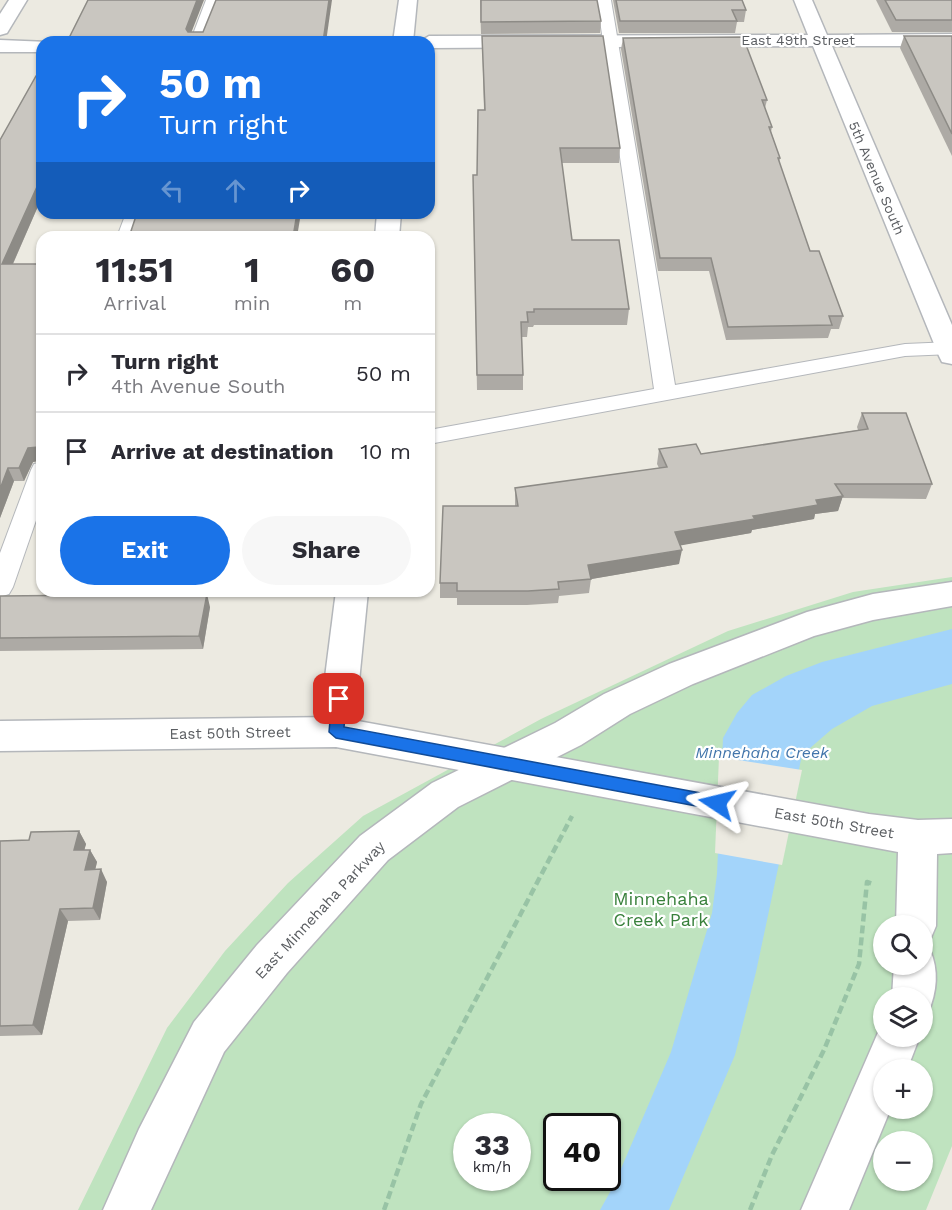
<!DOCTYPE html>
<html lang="en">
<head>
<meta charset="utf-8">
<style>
  :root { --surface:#fff; --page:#f7f7f7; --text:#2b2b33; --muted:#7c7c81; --line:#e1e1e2; --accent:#1a73e8 }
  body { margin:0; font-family:"Work Sans",sans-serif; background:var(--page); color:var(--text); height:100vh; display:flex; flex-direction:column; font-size:22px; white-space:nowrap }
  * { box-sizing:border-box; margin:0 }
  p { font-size:20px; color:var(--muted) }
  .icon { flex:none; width:33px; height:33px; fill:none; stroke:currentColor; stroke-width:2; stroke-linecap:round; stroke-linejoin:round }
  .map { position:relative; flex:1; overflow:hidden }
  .sheet { position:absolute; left:36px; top:231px; width:399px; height:366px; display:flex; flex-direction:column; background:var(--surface); border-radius:18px; box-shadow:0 2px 4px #0004 }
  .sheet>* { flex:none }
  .top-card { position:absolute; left:36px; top:36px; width:399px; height:183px; border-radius:18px; box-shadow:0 2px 4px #0004; background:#1a73e8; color:#fff; overflow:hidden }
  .tools { position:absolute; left:873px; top:915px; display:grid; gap:12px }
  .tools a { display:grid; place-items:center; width:60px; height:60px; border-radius:50%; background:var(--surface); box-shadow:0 2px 4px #0004; font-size:30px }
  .speed { position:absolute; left:453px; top:1113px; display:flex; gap:12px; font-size:30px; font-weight:700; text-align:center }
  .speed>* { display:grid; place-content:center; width:78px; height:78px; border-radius:50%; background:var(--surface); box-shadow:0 2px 4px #0004; line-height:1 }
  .speed small { font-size:15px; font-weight:400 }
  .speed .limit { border:3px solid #111; border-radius:9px; background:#fff; color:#111 }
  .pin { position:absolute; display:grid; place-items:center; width:51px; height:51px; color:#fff; margin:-26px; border-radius:12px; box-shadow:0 3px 9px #0006 }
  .me { position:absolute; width:66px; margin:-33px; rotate:280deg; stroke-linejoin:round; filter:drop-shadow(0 0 4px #0008) }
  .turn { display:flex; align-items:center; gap:21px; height:126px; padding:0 24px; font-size:27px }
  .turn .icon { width:78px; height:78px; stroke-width:2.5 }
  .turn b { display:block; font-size:42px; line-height:51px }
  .lanes { display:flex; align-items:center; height:57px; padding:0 24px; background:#0003; justify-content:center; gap:30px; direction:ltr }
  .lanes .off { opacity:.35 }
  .eta { display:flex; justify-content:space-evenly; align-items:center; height:102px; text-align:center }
  .eta b { font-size:36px; font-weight:700; line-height:42px }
  .cta { display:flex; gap:12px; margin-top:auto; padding:12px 24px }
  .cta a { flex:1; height:69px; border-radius:36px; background:var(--accent); color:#fff; font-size:24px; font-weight:700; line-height:69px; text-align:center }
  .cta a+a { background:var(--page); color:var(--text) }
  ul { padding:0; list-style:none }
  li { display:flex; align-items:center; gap:18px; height:78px; padding:0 24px; border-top:2px solid var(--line) }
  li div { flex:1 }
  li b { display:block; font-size:22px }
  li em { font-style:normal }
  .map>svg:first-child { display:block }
  .green { fill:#bfe3bf; fill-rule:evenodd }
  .water { fill:#a3d4fa }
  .pier { fill:#eceae1 }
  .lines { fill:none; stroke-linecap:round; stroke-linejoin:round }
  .service-casing { stroke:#b4b7bb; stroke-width:2 }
  .minor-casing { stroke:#b4b7bb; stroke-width:3 }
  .tertiary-casing { stroke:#b4b7bb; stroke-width:3 }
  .path { stroke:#98c3a5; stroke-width:4.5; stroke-dasharray:8 4; stroke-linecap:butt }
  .service { fill:#fff; fill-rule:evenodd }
  .minor { fill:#fff; fill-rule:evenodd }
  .tertiary { fill:#fff; fill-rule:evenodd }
  .wall { fill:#adaaa5 }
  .shaded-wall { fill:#8d8b86 }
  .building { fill:#c9c6c0; stroke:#8d8b86; stroke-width:1.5 }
  .route { fill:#1a73e8; stroke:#114b97; stroke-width:1.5 }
  .labels { text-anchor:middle; stroke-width:4.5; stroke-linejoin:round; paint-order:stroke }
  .far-street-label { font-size:14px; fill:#5a5d61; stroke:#fff }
  .street-label { font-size:15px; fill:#5a5d61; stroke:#fff }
  .water-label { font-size:16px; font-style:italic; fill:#4275ab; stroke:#fff }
  .near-park-label { font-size:18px; fill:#39813c; stroke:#fff }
</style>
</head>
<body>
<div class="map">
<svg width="952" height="1210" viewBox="0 0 952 1210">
  <rect width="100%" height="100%" fill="#eceae1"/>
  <path class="green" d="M952 577V1146L926 1210H78L167 1028 225 951 288 883 363 816 541 719 728 631 853 592ZM884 926H922V964H884ZM884 998H922V1036H884ZM884 1070H922V1108H884ZM466 1126H518V1178H466ZM556 1126H608V1178H556ZM884 1142H922V1180H884Z"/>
  <polygon class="water" points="952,629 952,684 872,706 832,729 802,755 756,972 735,1055 669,1210 600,1210 614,1185 671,1052 712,913 717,874 723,738 737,713 752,695 786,676 822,662"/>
  <polygon class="pier" points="719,757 802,770 782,865 715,853"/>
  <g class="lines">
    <defs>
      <g id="service">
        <polygon points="206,0 220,0 204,42 190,42"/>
        <polygon points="597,0 611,0 675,385 905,344 952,342 952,354 905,356 429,444 429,430 654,389"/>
        <polygon points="126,213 144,213 135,237 117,237"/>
        <polygon points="42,462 42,503 13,587 9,594 0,597 0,553 31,470 34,464"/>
      </g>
      <g id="minor">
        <polygon points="9,0 27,0 7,33 0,35 0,14"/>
        <polygon points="399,0 417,0 413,42 393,42"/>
        <polygon points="794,0 812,0 827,35 952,34 952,46 832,46 952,325 952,364 942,362 939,356 813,46 429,48 429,42 419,42 429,36 808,35"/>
        <polygon points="0,40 49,42 42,42 42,52 0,52"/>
        <polygon points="377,213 401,213 399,237 375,237"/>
        <polygon points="952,582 952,606 873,620 814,636 693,684 630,714 581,745 458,807 388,860 287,973 224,1052 151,1210 103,1210 139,1129 194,1022 257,945 360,836 432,783 555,723 604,694 669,664 807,612 873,594"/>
        <polygon points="336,591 368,591 354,732 349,743 336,747 323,743 318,732"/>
      </g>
      <g id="tertiary">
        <polygon points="336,717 869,814 918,820 952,819 952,853 937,854 936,926 930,940 922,943 922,926 896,926 898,852 336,747 0,751 0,721"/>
        <path d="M922 947 930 950C939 970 937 992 928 1013L922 1015V998H892L894 964H922Z"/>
        <polygon points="883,1021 884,1036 920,1036 907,1070 884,1070 884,1108 891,1108 849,1210 801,1210"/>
      </g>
    </defs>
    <use href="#service" class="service-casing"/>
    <use href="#minor" class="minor-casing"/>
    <use href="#tertiary" class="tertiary-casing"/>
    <g class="path">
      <polyline points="384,1210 421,1104 572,816"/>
      <polyline points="750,1210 772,1155 824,1050 859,964 867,882 873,884"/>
    </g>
    <use href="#service" class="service"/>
    <use href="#minor" class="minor"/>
    <use href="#tertiary" class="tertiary"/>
  </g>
  <g class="wall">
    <polygon points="480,0 597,0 601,21 600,33 481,34"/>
    <polygon points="613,0 742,0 746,10 744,22 737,22 735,33 619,33"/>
    <polygon points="876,0 952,0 952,32 892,32"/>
    <polygon points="482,36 620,148 619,163 562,163 572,240 629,309 627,325 534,325 533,327 528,327 527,337 522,337 523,375 523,390 477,390 473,175 477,175 484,110"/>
    <polygon points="904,36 952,36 952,156 900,48"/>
    <polygon points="623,38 767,100 765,108 772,127 771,132 780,158 779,162 810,251 843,316 839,329 831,329 828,338 726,340 709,271 658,271 621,49"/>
    <polygon points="42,70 42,197 13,264 42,264 42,476 39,468 39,461 33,462 24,481 14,481 0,518 0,140"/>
    <polygon points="862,413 932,484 926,499 842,498 838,511 815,514 814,519 752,530 751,533 680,545 679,564 591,579 589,593 559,596 558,603 527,605 457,605 457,598 440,598 440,583 515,506 515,488 659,468 657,464 659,449 701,454 858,430 857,427"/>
    <polygon points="0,596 210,607 203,649 0,651"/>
    <polygon points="79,831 86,844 84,850 90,850 97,862 95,870 107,882 100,920 68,921 42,1035 0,1036 0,841 29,840"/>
  </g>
  <g class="shaded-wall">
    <polygon points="197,0 204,0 188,41 186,29"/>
    <polygon points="329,0 332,0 326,42 323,42"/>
    <polygon points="41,178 42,183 42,197 7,277 2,264"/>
    <polygon points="297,213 301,213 297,237 293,237"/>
    <polygon points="38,447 42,460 33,462 24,481 19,468 28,448"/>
    <polygon points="8,468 14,481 0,518 0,489"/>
    <polygon points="843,496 838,511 815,514 814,519 752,530 751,533 672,547 675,532 753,516 816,500"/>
    <polygon points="682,550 679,564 586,580 588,565"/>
    <polygon points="207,594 210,607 203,649 199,636"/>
    <polygon points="79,831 86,844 81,863 74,850"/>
    <polygon points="90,850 97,862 92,883 85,870"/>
    <polygon points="101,869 107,882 100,920 93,908"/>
    <polygon points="60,909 68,921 42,1035 33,1025"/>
  </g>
  <g class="building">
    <polygon points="88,0 197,0 186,29 188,32 203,32 216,0 329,0 323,42 67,42"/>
    <polygon points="481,0 597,0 601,21 481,22"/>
    <polygon points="616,0 742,0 746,10 732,10 737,21 620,21"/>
    <polygon points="885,0 952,0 952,20 896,20"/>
    <polygon points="482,36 603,36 620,148 560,148 572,240 619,240 629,309 534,309 534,312 527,312 528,322 521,322 523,375 477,375 473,175 477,175 478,110 485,110"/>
    <polygon points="904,36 952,36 952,134"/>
    <polygon points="743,37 767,100 762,100 772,127 769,127 780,158 778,158 810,251 819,251 843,316 829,316 832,325 728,327 711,258 660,258 623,38"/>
    <polygon points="42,70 42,178 41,178 2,264 42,264 42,468 39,468 38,447 28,448 19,468 8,468 0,489 0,140 36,76 39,76"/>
    <polygon points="137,213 297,213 293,237 129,237"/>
    <polygon points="862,413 906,413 932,484 835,484 843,496 816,500 818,505 753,516 755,519 675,532 682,550 588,565 591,579 558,582 559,589 528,591 457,591 457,583 440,583 443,506 518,506 515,488 667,467 659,449 696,444 701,454 868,429"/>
    <polygon points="207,594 199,636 0,638 0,596"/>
    <polygon points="79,831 74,850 90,850 85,870 101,869 93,908 60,909 33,1025 0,1026 0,841 29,840 31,832"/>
  </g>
  <polygon class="route" points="339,693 347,699 344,727 717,796 722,798 725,803 722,808 717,810 336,738 329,732 332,699"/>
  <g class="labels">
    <g class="far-street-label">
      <text x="798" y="45">East 49th Street</text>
      <text transform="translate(877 178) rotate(67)" y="5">5th Avenue South</text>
    </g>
    <g class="street-label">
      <text transform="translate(230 733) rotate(-1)" y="5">East 50th Street</text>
      <text transform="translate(834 823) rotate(10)" y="5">East 50th Street</text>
      <text transform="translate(320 910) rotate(-47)" y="5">East Minnehaha Parkway</text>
    </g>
    <g class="water-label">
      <text x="762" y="758">Minnehaha Creek</text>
    </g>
    <g class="near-park-label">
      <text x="661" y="905">Minnehaha<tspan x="661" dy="21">Creek Park</tspan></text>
    </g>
  </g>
</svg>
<div class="tools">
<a><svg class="icon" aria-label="search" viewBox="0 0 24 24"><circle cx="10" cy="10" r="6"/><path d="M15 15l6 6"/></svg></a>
<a><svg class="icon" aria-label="layers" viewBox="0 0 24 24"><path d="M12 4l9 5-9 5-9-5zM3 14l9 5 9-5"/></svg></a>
<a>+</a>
<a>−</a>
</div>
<div class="speed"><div>33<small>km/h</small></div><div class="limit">40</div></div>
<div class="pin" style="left:339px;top:699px;background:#d93025"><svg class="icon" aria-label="arrive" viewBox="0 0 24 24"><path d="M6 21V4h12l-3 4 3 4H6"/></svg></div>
<svg class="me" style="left:717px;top:803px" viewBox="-20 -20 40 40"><path d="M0-17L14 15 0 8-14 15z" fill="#1a73e8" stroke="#fff" stroke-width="4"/></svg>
<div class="top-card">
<div class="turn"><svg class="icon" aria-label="right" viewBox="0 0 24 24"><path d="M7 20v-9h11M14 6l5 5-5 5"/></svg><div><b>50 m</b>Turn right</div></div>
<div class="lanes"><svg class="icon off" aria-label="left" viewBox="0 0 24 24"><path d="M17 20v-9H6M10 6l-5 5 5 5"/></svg><svg class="icon off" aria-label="ahead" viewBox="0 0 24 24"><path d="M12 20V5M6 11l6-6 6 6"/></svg><svg class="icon" aria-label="right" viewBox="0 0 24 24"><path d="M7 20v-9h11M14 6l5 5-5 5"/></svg></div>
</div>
<section class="sheet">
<div class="eta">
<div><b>11:51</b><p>Arrival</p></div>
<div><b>1</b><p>min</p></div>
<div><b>60</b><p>m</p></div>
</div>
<ul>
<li><svg class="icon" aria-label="right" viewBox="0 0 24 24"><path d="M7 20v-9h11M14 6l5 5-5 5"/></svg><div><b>Turn right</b><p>4th Avenue South</p></div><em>50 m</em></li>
<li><svg class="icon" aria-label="arrive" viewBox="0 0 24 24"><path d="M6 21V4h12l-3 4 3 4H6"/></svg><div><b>Arrive at destination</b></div><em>10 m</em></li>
</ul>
<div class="cta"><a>Exit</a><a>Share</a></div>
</section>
</div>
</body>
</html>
